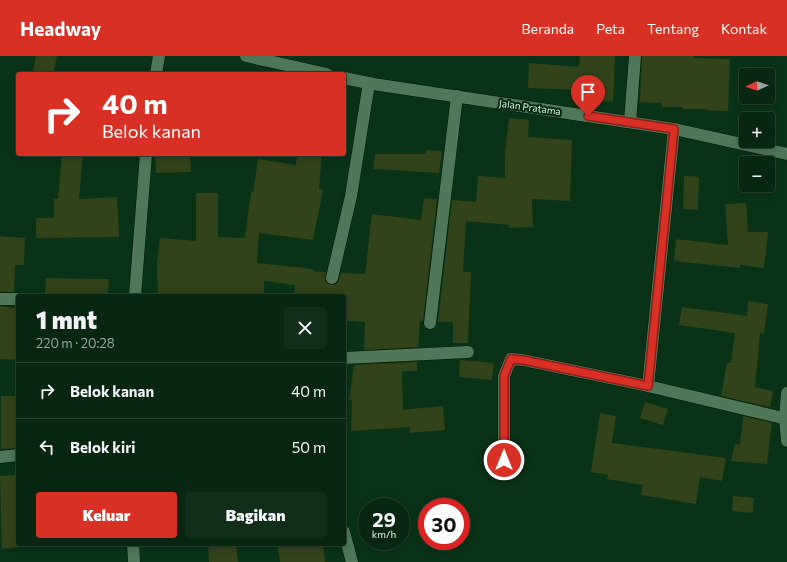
<!DOCTYPE html>
<html lang="id">
<head>
<meta charset="utf-8">
<style>
  :root { --surface:#082610; --page:#112e19; --text:#f1f3f6; --muted:#98a59f; --line:#294330; --accent:#d93025 }
  body { margin:0; font-family:Commissioner,sans-serif; background:var(--page); color:var(--text); height:100vh; display:flex; flex-direction:column; font-size:15px; white-space:nowrap }
  * { box-sizing:border-box; margin:0 }
  p { font-size:13px; color:var(--muted) }
  .icon { flex:none; width:22px; height:22px; fill:none; stroke:currentColor; stroke-width:2; stroke-linecap:round; stroke-linejoin:round }
  .map { position:relative; flex:1; overflow:hidden }
  .details { position:absolute; left:16px; top:238px; width:330px; height:252px; display:flex; flex-direction:column; background:var(--surface); border-radius:4px; box-shadow:0 2px 10px #0003,0 0 0 1px var(--line) }
  .details>* { flex:none }
  .hud { position:absolute; left:16px; top:16px; width:330px; height:84px; border-radius:4px; box-shadow:0 2px 10px #0003,0 0 0 1px var(--line); background:#d93025; color:#fff; overflow:hidden }
  .needle { width:26px; rotate:266deg }
  .buttons { position:absolute; left:739px; top:12px; display:grid; gap:8px }
  .buttons a { display:grid; place-items:center; width:36px; height:36px; border-radius:4px; background:var(--surface); box-shadow:0 2px 10px #0003,0 0 0 1px var(--line); font-size:20px }
  .speed { position:absolute; left:358px; top:442px; display:flex; gap:8px; font-size:20px; font-weight:700; text-align:center }
  .speed>* { display:grid; place-content:center; width:52px; height:52px; border-radius:50%; background:var(--surface); box-shadow:0 2px 10px #0003,0 0 0 1px var(--line); line-height:1 }
  .speed small { font-size:10px; font-weight:400 }
  .speed .limit { border:6px solid #d22; background:#fff; color:#111 }
  .pin { position:absolute; display:grid; place-items:center; width:34px; height:34px; color:#fff; margin:-41px -17px; border-radius:50% 50% 50% 0; rotate:-45deg; box-shadow:0 0 4px #0007 }
  .pin .icon { rotate:45deg }
  .me { position:absolute; width:44px; margin:-22px; rotate:0deg; stroke-linejoin:round; filter:drop-shadow(0 0 3px #0008) }
  .turn { display:flex; align-items:center; gap:14px; height:84px; padding:0 20px; font-size:18px }
  .turn .icon { width:52px; height:52px; stroke-width:2.5 }
  .turn b { display:block; font-size:28px; line-height:34px }
  .round { display:grid; place-items:center; flex:none; width:42px; height:42px; border-radius:4px; background:var(--page) }
  .overview { display:flex; align-items:center; justify-content:space-between; height:68px; padding:0 20px }
  h1 { font-size:24px; font-weight:800; line-height:30px }
  .action { display:flex; gap:8px; margin-top:auto; padding:8px 20px }
  .action a { flex:1; height:46px; border-radius:4px; background:var(--accent); color:#fff; font-size:16px; font-weight:800; line-height:46px; text-align:center }
  .action a+a { background:var(--page); color:var(--text) }
  ul { padding:0; list-style:none }
  li { display:flex; align-items:center; gap:12px; height:56px; padding:0 20px; border-top:1px solid var(--line) }
  li div { flex:1 }
  li b { display:block; font-size:15px }
  li em { font-style:normal }
  header { display:flex; align-items:center; gap:24px; box-sizing:border-box; height:56px; padding:0 20px; background:var(--accent); color:#fff }
  header strong { font-size:19px }
  nav { display:flex; gap:22px; margin-inline-start:auto; font-size:14px }
  .map>svg:first-child { display:block }
  .building { fill:#31431b }
  .lines { fill:none; stroke-linecap:round; stroke-linejoin:round }
  .minor-casing { stroke:#001805; stroke-width:13 }
  .minor { stroke:#507858; stroke-width:12 }
  .route-casing { stroke:#8d1f18; stroke-width:10 }
  .route { stroke:#d93025; stroke-width:7 }
  .labels { text-anchor:middle; stroke-width:4; stroke-linejoin:round; paint-order:stroke }
  .street-label { font-size:10px; fill:#dff5e3; stroke:#00280d }
</style>
</head>
<body>
<header>
<strong>Headway</strong>
<nav><a>Beranda</a><a>Peta</a><a>Tentang</a><a>Kontak</a></nav>
</header>
<div class="map">
<svg width="787" height="506" viewBox="0 0 787 506">
  <rect width="100%" height="100%" fill="#0a3216"/>
  <g class="building">
    <polygon points="36,0 57,0 53,18 33,18"/>
    <polygon points="580,0 615,0 613,46 576,43 577,34 528,32 529,7 579,11"/>
    <polygon points="642,0 694,0 694,2 730,3 728,55 706,54 706,53 683,53 683,51 662,51 662,47 640,46"/>
    <polygon points="509,62 529,64 528,81 572,84 570,145 532,143 533,171 509,172 509,169 466,165 463,216 471,216 468,287 453,287 453,266 438,266 452,144 476,146 478,120 505,122 505,98"/>
    <polygon points="426,94 442,95 439,117 373,113 375,98 426,98"/>
    <polygon points="62,98 83,98 79,143 117,141 119,181 36,182 36,162 54,162 54,143 58,143"/>
    <polygon points="155,98 190,98 191,116 156,117"/>
    <polygon points="297,98 322,98 319,133 323,134 313,184 259,177 257,207 313,213 313,215 326,216 325,224 327,227 335,229 339,224 341,217 365,218 372,158 421,164 424,142 437,143 423,265 420,265 418,291 364,294 365,266 344,265 344,240 294,240 295,229 264,225 264,240 158,240 157,208 160,182 196,185 196,137 218,137 218,181 245,182 251,136 253,136 258,103 296,109"/>
    <polygon points="684,120 699,121 698,154 683,153"/>
    <polygon points="746,147 748,176 768,176 764,212 740,209 740,212 674,205 676,183 728,189 725,148"/>
    <polygon points="0,180 25,182 24,209 15,209 14,236 0,236"/>
    <polygon points="46,222 109,223 108,239 45,238"/>
    <polygon points="748,245 768,248 764,278 760,277 755,331 773,335 770,351 721,340 727,307 731,307 735,277 679,269 682,251 747,260"/>
    <polygon points="0,250 18,252 18,304 0,303"/>
    <polygon points="460,304 494,307 492,324 459,321"/>
    <polygon points="417,306 417,315 402,315 403,354 443,350 445,374 410,377 410,371 351,375 352,345 349,344 354,309"/>
    <polygon points="1,340 18,340 18,392 1,393"/>
    <polygon points="645,346 668,353 663,369 640,362"/>
    <polygon points="600,357 616,360 612,387 726,402 722,425 700,421 696,448 641,439 643,429 607,423 608,419 591,416"/>
    <polygon points="743,360 772,367 767,408 731,405 735,388 740,389"/>
    <polygon points="18,419 18,491 2,493 0,420"/>
    <polygon points="733,440 754,442 753,457 732,455"/>
    <polygon points="208,488 236,488 238,506 209,506"/>
    <polygon points="277,488 323,488 325,506 280,506"/>
  </g>
  <g class="lines">
    <defs>
      <g id="minor">
        <polyline points="246,0 327,18"/>
        <polyline points="156,18 159,0"/>
        <polyline points="344,22 373,28 674,73 787,98"/>
        <polyline points="630,66 635,0"/>
        <polyline points="332,222 351,140 369,27"/>
        <polyline points="135,240 146,98"/>
        <polyline points="0,243 18,243"/>
        <polyline points="430,267 457,40"/>
        <polyline points="344,302 468,296"/>
        <polyline points="648,330 674,73"/>
        <polyline points="787,337 785,363 787,385"/>
        <polyline points="0,401 18,399"/>
        <polyline points="504,404 504,320 511,303 523,304 648,330 787,363"/>
        <polyline points="344,476 352,506"/>
        <polyline points="133,488 134,506"/>
      </g>
    </defs>
    <use href="#minor" class="minor-casing"/>
    <use href="#minor" class="minor"/>
  </g>
  <g class="lines">
    <defs>
      <polyline id="route" points="504,404 504,320 511,303 523,304 648,330 674,73 588,60"/>
    </defs>
    <use href="#route" class="route-casing"/>
    <use href="#route" class="route"/>
  </g>
  <g class="labels">
    <g class="street-label">
      <text transform="translate(530 51) rotate(8)" y="4">Jalan Pratama</text>
    </g>
  </g>
</svg>
<div class="buttons">
<a><svg class="needle" viewBox="-14 -14 28 28"><path d="M0-13l5 13h-10z" fill="#e53935"/><path d="M0 13l5-13h-10z" fill="#98a59f"/></svg></a>
<a>+</a>
<a>−</a>
</div>
<div class="speed"><div>29<small>km/h</small></div><div class="limit">30</div></div>
<div class="pin" style="left:588px;top:60px;background:#d93025"><svg class="icon" aria-label="arrive" viewBox="0 0 24 24"><path d="M6 21V4h12l-3 4 3 4H6"/></svg></div>
<svg class="me" style="left:504px;top:404px" viewBox="-20 -20 40 40"><circle r="17" fill="#d93025" stroke="#fff" stroke-width="3"/><path d="M0-11L8 9 0 5-8 9z" fill="#fff"/></svg>
<div class="hud">
<div class="turn"><svg class="icon" aria-label="right" viewBox="0 0 24 24"><path d="M7 20v-9h11M14 6l5 5-5 5"/></svg><div><b>40 m</b>Belok kanan</div></div>
</div>
<section class="details">
<div class="overview"><div><h1>1 mnt</h1><p>220 m · 20:28</p></div><a class="round"><svg class="icon" aria-label="close" viewBox="0 0 24 24"><path d="M6 6l12 12M18 6L6 18"/></svg></a></div>
<ul>
<li><svg class="icon" aria-label="right" viewBox="0 0 24 24"><path d="M7 20v-9h11M14 6l5 5-5 5"/></svg><div><b>Belok kanan</b></div><em>40 m</em></li>
<li><svg class="icon" aria-label="left" viewBox="0 0 24 24"><path d="M17 20v-9H6M10 6l-5 5 5 5"/></svg><div><b>Belok kiri</b></div><em>50 m</em></li>
</ul>
<div class="action"><a>Keluar</a><a>Bagikan</a></div>
</section>
</div>
</body>
</html>
